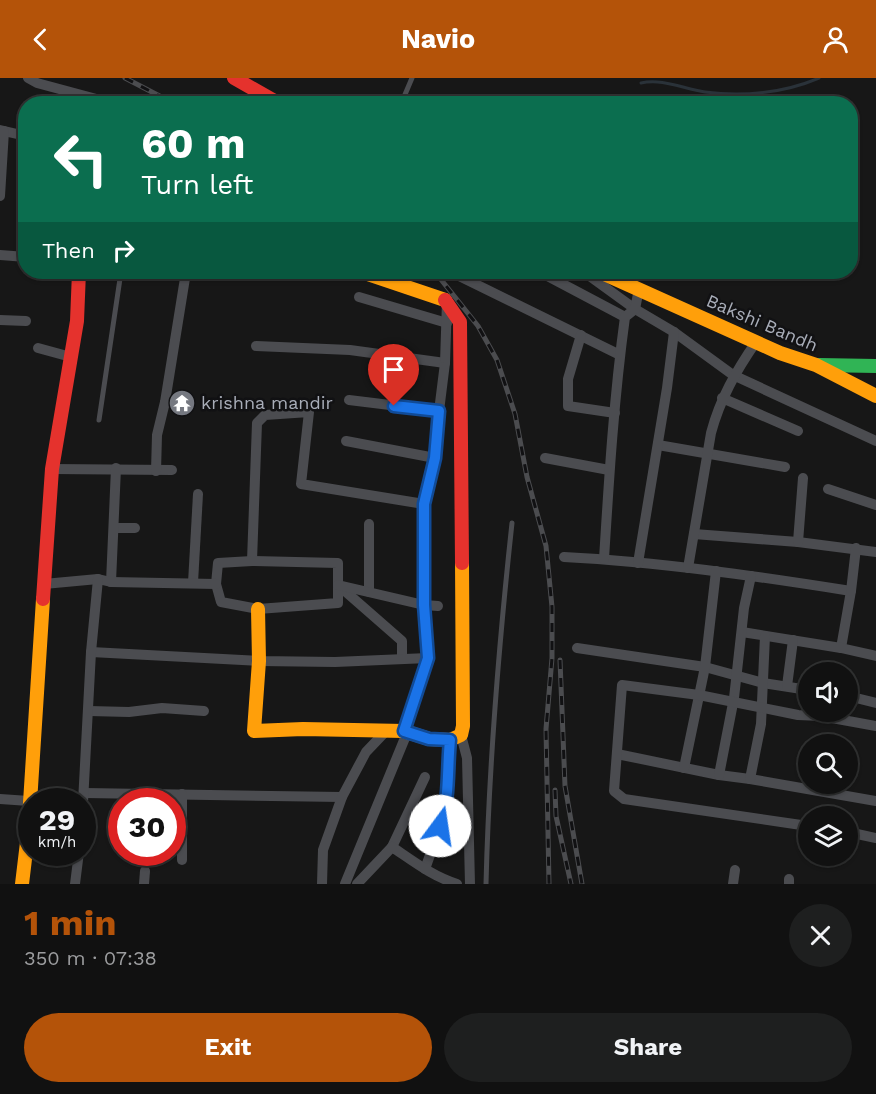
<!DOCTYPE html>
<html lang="en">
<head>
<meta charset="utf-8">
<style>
  :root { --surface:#111; --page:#1e1f1f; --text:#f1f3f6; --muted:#9c9d9f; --line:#303131; --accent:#b45309 }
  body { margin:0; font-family:"Work Sans",sans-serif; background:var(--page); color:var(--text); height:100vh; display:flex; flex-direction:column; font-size:22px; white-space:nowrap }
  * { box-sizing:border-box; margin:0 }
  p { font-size:20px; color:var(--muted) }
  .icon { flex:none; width:33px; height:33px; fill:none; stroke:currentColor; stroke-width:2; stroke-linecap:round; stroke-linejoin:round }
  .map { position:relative; height:806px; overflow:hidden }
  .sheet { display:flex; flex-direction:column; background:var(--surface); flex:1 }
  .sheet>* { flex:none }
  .top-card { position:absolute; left:18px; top:18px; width:840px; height:183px; border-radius:24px; box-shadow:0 2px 4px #0004,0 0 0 2px var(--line); background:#0b6e4f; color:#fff; overflow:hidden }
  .buttons { position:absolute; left:798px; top:584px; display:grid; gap:12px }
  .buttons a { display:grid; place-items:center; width:60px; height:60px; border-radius:50%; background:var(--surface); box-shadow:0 2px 4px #0004,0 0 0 2px var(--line); font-size:30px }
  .speed { position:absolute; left:18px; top:710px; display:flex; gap:12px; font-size:30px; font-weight:700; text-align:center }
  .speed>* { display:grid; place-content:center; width:78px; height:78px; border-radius:50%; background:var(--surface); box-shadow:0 2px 4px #0004,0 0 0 2px var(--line); line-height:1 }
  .speed small { font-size:15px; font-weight:400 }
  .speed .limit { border:9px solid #d22; background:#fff; color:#111 }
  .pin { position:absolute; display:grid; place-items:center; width:51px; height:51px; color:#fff; margin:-62px -26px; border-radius:50% 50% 50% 0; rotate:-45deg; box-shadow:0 0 6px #0007 }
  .pin .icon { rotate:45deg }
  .me { position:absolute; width:66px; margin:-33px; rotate:14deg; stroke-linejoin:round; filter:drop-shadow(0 0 4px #0008) }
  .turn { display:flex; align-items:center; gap:21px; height:126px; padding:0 24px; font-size:27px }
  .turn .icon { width:78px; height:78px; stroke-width:2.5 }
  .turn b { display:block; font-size:42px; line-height:51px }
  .then { display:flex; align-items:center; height:57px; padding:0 24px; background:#0003; gap:12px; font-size:22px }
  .round { display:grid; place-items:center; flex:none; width:63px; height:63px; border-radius:32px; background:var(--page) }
  .head { display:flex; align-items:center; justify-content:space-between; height:102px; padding:0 24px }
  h1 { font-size:36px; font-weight:700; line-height:45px; color:var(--accent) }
  .cta { display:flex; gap:12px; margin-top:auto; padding:12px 24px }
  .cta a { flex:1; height:69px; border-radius:36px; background:var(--accent); color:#fff; font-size:24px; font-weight:700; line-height:69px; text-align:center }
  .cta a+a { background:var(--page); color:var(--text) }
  header { display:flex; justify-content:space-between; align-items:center; height:78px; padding:0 24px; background:var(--accent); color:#fff; font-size:27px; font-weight:700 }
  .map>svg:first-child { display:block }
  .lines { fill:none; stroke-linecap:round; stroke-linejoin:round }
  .stream { stroke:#2a3239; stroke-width:3 }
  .lane { stroke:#4b4c50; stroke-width:5 }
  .street { stroke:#4b4c50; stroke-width:10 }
  .fast { stroke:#30b455; stroke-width:14 }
  .slow { stroke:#ff9f0a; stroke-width:14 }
  .jam { stroke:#e5322d; stroke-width:14 }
  .rail-casing { stroke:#4b4c4f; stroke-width:5 }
  .rail { stroke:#111113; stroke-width:3; stroke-dasharray:9; stroke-linecap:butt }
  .route-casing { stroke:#114b97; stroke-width:15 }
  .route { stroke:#1a73e8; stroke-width:10 }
  .labels { text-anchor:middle; stroke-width:5; stroke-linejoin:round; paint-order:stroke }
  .street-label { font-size:18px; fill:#a8adb8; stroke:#111113 }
  .poi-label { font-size:18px; fill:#a8adb8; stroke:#111113; text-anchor:start }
</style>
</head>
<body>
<header><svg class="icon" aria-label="back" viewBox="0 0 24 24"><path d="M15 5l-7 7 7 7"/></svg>Navio<svg class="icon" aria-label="person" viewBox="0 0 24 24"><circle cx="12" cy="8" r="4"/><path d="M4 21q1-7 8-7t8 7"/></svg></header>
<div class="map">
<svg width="876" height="806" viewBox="0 0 876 806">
  <rect width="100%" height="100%" fill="#171717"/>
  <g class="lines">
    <path class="stream" d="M641 5C662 0 684 11 705 14 743 19 784 15 819 0"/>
    <g class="lane">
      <polyline points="401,26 412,0"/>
      <polyline points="99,342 121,194"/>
      <path d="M486 806C489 685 499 565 512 445"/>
    </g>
    <g class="street">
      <polyline points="28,0 37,5 115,26"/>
      <polyline points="0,52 26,58"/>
      <polyline points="0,118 4,53"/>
      <polyline points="0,177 26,179"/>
      <polyline points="451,194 620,277"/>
      <polyline points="540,194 625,239"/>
      <polyline points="584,194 635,231 674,254 733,297 876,363"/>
      <polyline points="359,219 447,245"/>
      <polyline points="0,242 26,243"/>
      <polyline points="581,257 568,301 568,328 615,335"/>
      <polyline points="256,268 350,272 445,285"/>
      <polyline points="38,270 71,279"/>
      <polyline points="722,320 798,353"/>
      <polyline points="349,322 439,333"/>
      <polyline points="346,363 435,380"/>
      <polyline points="658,367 785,389"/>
      <polyline points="545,380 609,392"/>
      <polyline points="52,391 172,392"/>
      <polyline points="156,393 157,357 165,324 186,194"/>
      <polyline points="828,411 876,427"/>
      <polyline points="369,446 369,514"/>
      <polyline points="114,450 135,450"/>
      <polyline points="694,456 798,464 876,474"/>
      <polyline points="798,464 803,400"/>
      <path d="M564 479C660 484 756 498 851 513L841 570"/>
      <path d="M604 481C609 400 614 319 625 239L635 231 639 211"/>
      <polyline points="252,483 257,345 265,337 309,334 301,406 424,426"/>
      <polygon points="252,483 338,485 338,525 258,531 221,524 216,506 218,485"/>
      <polyline points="638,485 667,310 674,254"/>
      <path d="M688 490 711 355C720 321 736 293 756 264"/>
      <polyline points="111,504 116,390"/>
      <polyline points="193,505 198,416"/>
      <polyline points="44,506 98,501 111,504 216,506"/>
      <polyline points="338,507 402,563 402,581"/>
      <polyline points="338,507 424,527 438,528"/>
      <polyline points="851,513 856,470"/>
      <polyline points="742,554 841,570 876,578"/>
      <polyline points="577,570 705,589 763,605 808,612"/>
      <polyline points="91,574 259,583 335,584 428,580"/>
      <polyline points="787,608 793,562"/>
      <polyline points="848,618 876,625"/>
      <polyline points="89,633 129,634 162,630 204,633"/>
      <polyline points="404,653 428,580 424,527 424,426 435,380 439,333 445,285 447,223"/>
      <polyline points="461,657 467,680 470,806"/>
      <polyline points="617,676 719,697 750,701 876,723"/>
      <polyline points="684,690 705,589 716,493"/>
      <polyline points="719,697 734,620 744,530 751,498"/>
      <polyline points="750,701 761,646 765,558"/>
      <polyline points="85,715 342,719"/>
      <polyline points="182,716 182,782"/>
      <polyline points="0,721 29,723"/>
      <polyline points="82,743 91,574 98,501"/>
      <polyline points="808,748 624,721 614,713 622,607 699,617 798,637 821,638 876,648"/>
      <polyline points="848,754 876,760"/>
      <polyline points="392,769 425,699"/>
      <polyline points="425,791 445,735 450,662"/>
      <polyline points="75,806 79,774"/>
      <polyline points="144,806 145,793"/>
      <polyline points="322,806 323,772 342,719 366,674 386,653"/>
      <polyline points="345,806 407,655"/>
      <path d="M357 806 392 769C413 783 432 798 457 806"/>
      <polyline points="733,806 735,792"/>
      <polyline points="789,806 789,801"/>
    </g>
    <polyline class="fast" points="819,287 876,288"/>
    <g class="slow">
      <polyline points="362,194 445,222"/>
      <polyline points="600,194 780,275 816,287 876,318"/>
      <polyline points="258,531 259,583 254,653 303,651 404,653 429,661 450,662 461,657 463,648 462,485"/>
      <polyline points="22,806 28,756 43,521"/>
    </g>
    <g class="jam">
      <polyline points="234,0 280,26"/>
      <polyline points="445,222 460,244 462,485"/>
      <polyline points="43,521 52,391 77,243 79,194"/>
    </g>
    <defs>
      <g id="rail">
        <polyline points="125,0 175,26"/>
        <polyline points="435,194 478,248 497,282 515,336 527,399 546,468 552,529 552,580 546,651 549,806"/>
        <polyline points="560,582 565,708 582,806"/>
        <polyline points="555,712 556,738 571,806"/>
      </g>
    </defs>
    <use href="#rail" class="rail-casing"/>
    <use href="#rail" class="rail"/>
  </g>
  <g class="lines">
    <defs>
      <path id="route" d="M394 328 439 333 435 380 424 426V527L428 580 404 653 429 661 450 662C447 691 450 721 440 748"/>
    </defs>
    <use href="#route" class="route-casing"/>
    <use href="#route" class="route"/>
  </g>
  <defs>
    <symbol id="temple-disc" viewBox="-11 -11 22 22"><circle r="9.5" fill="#757880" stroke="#111113"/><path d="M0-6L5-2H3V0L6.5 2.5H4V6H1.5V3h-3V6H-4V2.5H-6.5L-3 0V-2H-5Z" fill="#fff"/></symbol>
  </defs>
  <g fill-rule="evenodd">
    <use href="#temple-disc" x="167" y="310" width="30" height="30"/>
  </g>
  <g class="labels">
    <g class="street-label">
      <text transform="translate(762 245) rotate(23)" y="6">Bakshi Bandh</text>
    </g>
    <g class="poi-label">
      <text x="201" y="331">krishna mandir</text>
    </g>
  </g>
</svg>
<div class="buttons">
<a><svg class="icon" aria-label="sound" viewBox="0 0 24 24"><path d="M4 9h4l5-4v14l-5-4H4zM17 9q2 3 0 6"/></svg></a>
<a><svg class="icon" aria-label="search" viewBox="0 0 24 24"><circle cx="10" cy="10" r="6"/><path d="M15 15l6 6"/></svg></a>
<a><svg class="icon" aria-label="layers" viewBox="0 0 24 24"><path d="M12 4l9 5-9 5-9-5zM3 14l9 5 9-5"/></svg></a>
</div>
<div class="speed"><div>29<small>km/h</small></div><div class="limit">30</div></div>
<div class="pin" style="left:394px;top:328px;background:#d93025"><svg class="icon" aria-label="arrive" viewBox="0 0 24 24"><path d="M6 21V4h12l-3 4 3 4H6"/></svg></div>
<svg class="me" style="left:440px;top:748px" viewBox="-20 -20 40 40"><circle r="19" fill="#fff"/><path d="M0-13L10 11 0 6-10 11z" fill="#1a73e8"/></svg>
<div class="top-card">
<div class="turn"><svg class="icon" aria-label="left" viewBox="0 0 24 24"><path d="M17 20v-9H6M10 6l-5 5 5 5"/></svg><div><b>60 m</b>Turn left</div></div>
<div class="then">Then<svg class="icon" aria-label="right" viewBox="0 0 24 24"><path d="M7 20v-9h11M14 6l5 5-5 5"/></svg></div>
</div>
</div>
<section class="sheet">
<div class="head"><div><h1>1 min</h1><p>350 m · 07:38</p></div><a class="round"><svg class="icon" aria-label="close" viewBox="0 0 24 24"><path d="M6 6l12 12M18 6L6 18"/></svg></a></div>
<div class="cta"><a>Exit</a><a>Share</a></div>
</section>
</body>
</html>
